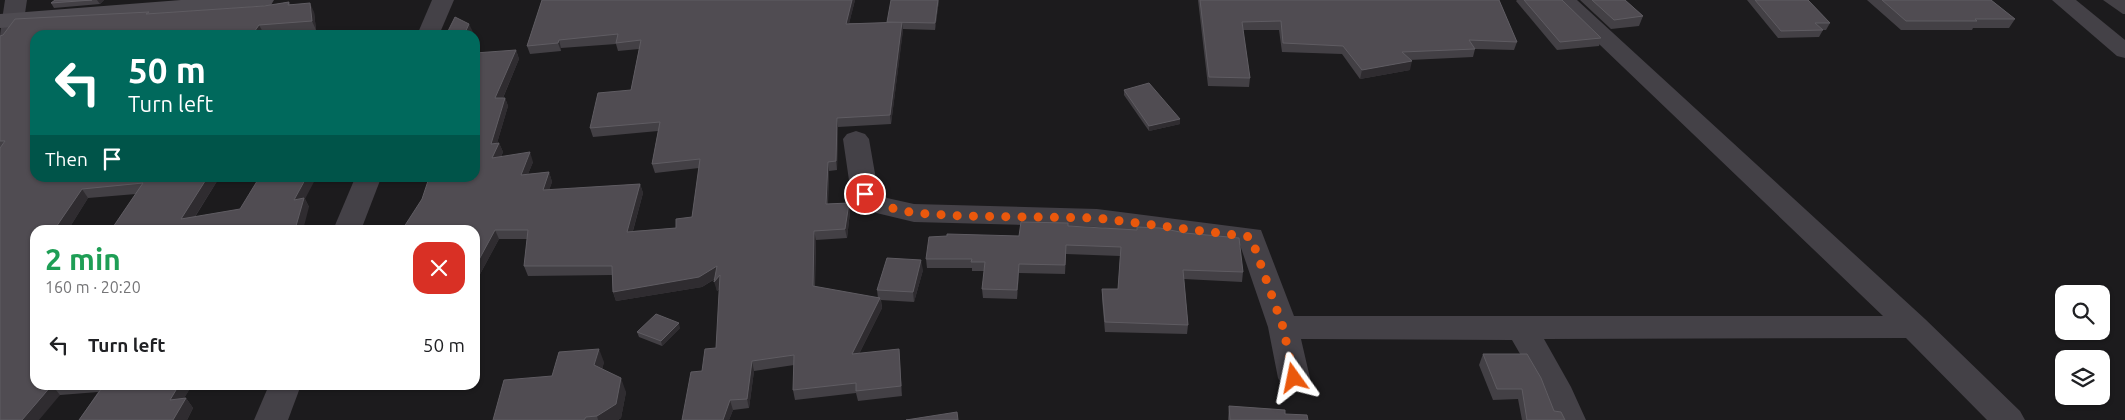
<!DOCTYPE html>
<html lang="en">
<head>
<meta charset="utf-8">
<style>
  :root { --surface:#fff; --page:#f6f6f6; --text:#202124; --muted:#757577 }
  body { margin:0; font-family:Ubuntu,sans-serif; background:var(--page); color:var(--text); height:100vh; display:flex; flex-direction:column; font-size:19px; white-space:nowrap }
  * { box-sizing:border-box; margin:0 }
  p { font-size:16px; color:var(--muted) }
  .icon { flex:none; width:28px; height:28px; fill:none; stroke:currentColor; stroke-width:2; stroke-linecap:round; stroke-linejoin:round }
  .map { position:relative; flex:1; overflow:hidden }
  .details { position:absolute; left:30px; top:225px; width:450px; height:165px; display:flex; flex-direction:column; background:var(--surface); border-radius:15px; box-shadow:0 1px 4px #0004 }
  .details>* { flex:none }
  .top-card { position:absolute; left:30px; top:30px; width:450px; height:152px; border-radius:15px; box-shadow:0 1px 4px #0004; background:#00695c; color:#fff; overflow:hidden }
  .tools { position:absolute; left:2055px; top:285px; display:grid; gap:10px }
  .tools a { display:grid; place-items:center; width:55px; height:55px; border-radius:10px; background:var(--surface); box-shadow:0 1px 4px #0004; font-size:25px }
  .pin { position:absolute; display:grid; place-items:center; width:42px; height:42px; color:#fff; margin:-21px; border:2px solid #fff; border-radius:50%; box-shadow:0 1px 5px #0007 }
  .me { position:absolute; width:55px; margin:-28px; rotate:348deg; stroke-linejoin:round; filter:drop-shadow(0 0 4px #0008) }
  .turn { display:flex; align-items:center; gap:18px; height:105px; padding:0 15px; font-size:22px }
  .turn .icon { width:65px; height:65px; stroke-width:2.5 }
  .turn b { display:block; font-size:35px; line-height:42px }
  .then { display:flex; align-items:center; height:48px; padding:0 15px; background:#0003; gap:10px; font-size:19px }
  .round { display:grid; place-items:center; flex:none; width:52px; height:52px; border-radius:15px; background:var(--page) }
  .overview { display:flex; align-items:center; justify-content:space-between; height:85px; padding:0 15px }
  h1 { font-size:30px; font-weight:700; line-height:38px; color:#1e9e55 }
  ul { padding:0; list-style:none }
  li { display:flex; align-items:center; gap:15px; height:70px; padding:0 15px }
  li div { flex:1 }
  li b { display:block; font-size:19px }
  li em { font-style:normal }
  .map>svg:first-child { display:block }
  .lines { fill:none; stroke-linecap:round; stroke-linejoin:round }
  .minor { fill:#444147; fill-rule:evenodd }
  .tertiary { fill:#444147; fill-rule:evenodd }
  .secondary { fill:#4e4b51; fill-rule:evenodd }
  .wall { fill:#434045 }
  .shaded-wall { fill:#2f2c30 }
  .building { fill:#504c52; stroke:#5f5c62 }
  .route { stroke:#ea580c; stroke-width:9; stroke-dasharray:0 16.2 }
</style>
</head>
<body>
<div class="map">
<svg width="2125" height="420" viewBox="0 0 2125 420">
  <rect width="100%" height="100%" fill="#1c1b1d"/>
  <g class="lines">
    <g class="minor">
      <polygon points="1553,0 1577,0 1925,319 2020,411 2025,420 1987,420 1906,338 1544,339 1571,387 1586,420 1552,420 1539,387 1512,340 1301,339 1310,378 1305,387 1294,390 1283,387 1278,378 1268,327 1240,245 1097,227 914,222 868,211 851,194 843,139 847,134 856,131 865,134 869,139 878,191 887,198 914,204 1097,209 1261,230 1294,316 1883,316"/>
      <polygon points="2052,0 2076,0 2125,40 2125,58 2117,56"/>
      <path d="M13 13 21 15 24 20 8 43 0 45C0 31 0 17 13 13Z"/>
    </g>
    <g class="tertiary">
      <polygon points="5,0 27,0 24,20 21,25 13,27 5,25 2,20"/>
      <polygon points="432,0 454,0 439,35 417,35"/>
      <polygon points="355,178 381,178 361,230 333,230"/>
      <polygon points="269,385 301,385 288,420 254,420"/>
    </g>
    <polygon class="secondary" points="181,0 274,0 271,5 263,6 0,28 0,14"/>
  </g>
  <g class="wall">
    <polygon points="55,0 104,0 100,4 54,8 51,3"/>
    <polygon points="542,0 855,0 849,23 887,23 939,0 935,30 903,29 891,124 838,127 837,170 829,171 828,204 849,203 850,212 847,238 816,240 815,287 878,298 877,290 923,270 914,302 881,300 882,308 859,354 899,349 902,396 858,401 856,393 795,400 793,390 794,365 754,371 749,408 733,410 729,420 682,420 702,371 716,348 720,288 717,291 715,279 702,287 616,301 613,292 612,275 528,276 524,266 527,239 499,239 479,276 475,276 475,230 422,199 516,50 519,59 503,98 505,98 508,106 497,143 499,143 503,152 501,157 533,162 528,174 549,172 552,182 549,190 640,184 643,193 633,231 676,228 692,217 699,168 655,173 652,164 658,131 593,137 590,128 631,90 639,49 618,51 616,44 561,48 561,51 530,54 527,46"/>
    <polygon points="1198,0 1499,0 1517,42 1514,50 1475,49 1473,57 1410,60 1410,70 1360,79 1342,54 1282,52 1279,30 1243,30 1250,78 1249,87 1208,86"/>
    <polygon points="1517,0 1562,0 1601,38 1599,46 1557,50 1516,1"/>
    <polygon points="1580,0 1625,0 1643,16 1639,26 1611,29"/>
    <polygon points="1747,0 1808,0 1830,23 1826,30 1822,30 1823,30 1819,37 1778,38"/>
    <polygon points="1867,0 1991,0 2015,19 2009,28 1973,28 1972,30 1901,30"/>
    <polygon points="2103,0 2125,0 2125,14 2123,14"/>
    <polygon points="289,2 290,4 314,12 316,30 264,34 263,35 35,35 35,178 219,178 195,217 305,199 309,207 111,230 136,194 88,198 68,230 35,230 35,385 192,385 184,398 186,398 193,408 187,420 79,420 98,392 60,395 0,420 0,36 150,14 264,6"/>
    <polygon points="1124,90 1180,119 1180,124 1149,131 1124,95"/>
    <polygon points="1068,226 1243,272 1242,282 1184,279 1188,325 1187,334 1105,332 1102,299 1102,289 1118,289 1120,256 1066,254 1065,274 1019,273 1017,299 983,298 982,289 984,271 972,271 972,268 927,268 926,259 1019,236"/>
    <polygon points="680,328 662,346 639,337 637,332"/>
    <polygon points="1483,354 1554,411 1565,420 1522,420 1518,399 1493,400 1479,365"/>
    <polygon points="604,362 602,369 626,392 621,418 618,420 493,420 552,376"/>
    <polygon points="1229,406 1285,414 1308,420 1228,420"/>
  </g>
  <g class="shaded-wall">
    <polygon points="97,0 104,0 100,4"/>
    <polygon points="852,0 855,0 847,32 846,24"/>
    <polygon points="938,0 939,0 935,30 935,23"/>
    <polygon points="310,3 314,12 316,30 312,21"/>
    <polygon points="902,22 903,31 891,124 890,115"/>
    <polygon points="469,24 473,32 471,35 464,35"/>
    <polygon points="259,25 264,34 263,35 252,35"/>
    <polygon points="559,40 561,48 561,51 558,43"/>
    <polygon points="516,50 519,59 499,107 495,98"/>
    <polygon points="1412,61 1410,70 1360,79 1362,70"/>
    <polygon points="505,98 508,106 494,153 491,144"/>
    <polygon points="837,118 838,127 837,170 836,161"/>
    <polygon points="1180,119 1180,124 1149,131 1149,126"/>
    <polygon points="499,143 503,152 496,167 492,158"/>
    <polygon points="530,152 533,162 524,184 521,175"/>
    <polygon points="828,162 829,171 827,213 826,204"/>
    <polygon points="549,172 552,182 546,199 543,190"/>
    <polygon points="207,178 219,178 187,229 181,219"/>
    <polygon points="306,178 316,178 305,199 309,207 303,230 290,230 294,200"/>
    <polygon points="640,184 643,193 630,241 627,232"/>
    <polygon points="82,189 88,198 68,230 54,230"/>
    <polygon points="849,203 850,212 847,238 845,229"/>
    <polygon points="495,230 499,239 479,276 475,267"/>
    <polygon points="814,231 816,240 814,296 813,286"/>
    <polygon points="921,260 923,270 914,302 913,292"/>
    <polygon points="1019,264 1019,273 1017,299 1017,290"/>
    <polygon points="717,266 719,276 702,287 616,301 613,292"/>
    <polygon points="720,275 723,285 717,291 714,282"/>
    <polygon points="880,298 882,308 854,364 852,354"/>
    <polygon points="679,323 680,328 662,346 661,341"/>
    <polygon points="599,349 604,362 600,379 594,365"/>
    <polygon points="899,349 900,359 902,396 901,386"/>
    <polygon points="752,361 754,371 749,408 747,399"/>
    <polygon points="621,378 626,392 621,418 618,420 598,420 597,416"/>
    <polygon points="52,385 60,395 39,420 22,420"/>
    <polygon points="179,385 192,385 177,410 170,400"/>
    <polygon points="186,398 193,408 187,420 173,420"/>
    <polygon points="730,400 733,410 729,420 723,420"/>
  </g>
  <g class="building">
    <polygon points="55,0 92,0 51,3"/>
    <polygon points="542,0 852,0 846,24 902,22 890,115 837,118 836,161 828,162 826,204 849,203 845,229 814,231 813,286 880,298 852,354 899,349 901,386 856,391 856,383 793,390 794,355 752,361 747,399 730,400 723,420 682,420 691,372 702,371 705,349 716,348 720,275 714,282 717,266 699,277 613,292 612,266 524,266 528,230 495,230 475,267 475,230 402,230 422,199 429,178 475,178 475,53 516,50 495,98 505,98 491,144 499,143 492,158 530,152 521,175 549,172 543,190 640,184 627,232 676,228 676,219 692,217 700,159 652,164 660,122 590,128 598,93 631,90 641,40 616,43 618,34 559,40 558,43 527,46"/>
    <polygon points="891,0 938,0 935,23 887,22"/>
    <polygon points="1200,0 1499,0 1517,42 1469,40 1475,49 1402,52 1412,61 1362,70 1343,46 1283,43 1281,21 1242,22 1250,78 1209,77"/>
    <polygon points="1524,0 1562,0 1601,38 1560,42"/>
    <polygon points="1592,0 1625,0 1643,16 1614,20"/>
    <polygon points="1755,0 1808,0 1830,23 1815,23 1823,30 1781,31"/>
    <polygon points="1882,0 1991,0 2015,19 1975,19 1977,21 1906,21"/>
    <polygon points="289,2 288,5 310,3 312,21 259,25 252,35 35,35 35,178 207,178 181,219 240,209 259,178 306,178 294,200 304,198 296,226 291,227 290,230 111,230 143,183 82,189 54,230 35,230 35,385 52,385 22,420 0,420 0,148 5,141 0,141 0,36 3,35 15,19 149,12 146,14 264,6"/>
    <polygon points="455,17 469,24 464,35 446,35"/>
    <polygon points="1149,83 1180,119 1149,126 1124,90"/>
    <polygon points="1021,222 1068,223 1068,226 1137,230 1137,227 1160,228 1185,233 1239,238 1243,272 1183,270 1188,325 1105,322 1102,289 1118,289 1121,247 1066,245 1065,265 1019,264 1017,290 982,289 985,262 971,262 972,259 926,259 929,237 947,236 947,234 1019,236"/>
    <polygon points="887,258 921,260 913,292 877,290"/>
    <polygon points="656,314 679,323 661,341 637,332"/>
    <polygon points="599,349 594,365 621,378 616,404 597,416 586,417 584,420 493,420 504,380 552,376 559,352"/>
    <polygon points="1483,354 1527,354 1541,378 1554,411 1561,412 1565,420 1527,420 1522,389 1497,389"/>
    <polygon points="104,385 179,385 170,400 186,398 173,420 79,420"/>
    <polygon points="1229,406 1285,410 1285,414 1307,415 1308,420 1230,420"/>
    <polygon points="957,412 958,420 906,420"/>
  </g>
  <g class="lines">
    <polyline class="route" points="865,194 878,205 914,213 963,216 1097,218 1251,237 1283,327 1294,378"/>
  </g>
</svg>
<div class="tools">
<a><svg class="icon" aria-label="search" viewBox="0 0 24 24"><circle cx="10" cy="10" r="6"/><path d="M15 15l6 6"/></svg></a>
<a><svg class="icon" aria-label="layers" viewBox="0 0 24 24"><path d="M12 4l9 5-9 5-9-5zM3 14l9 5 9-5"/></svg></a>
</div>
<div class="pin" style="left:865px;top:194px;background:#d93025"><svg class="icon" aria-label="arrive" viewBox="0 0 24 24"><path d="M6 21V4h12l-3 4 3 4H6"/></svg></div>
<svg class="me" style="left:1294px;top:378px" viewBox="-20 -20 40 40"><path d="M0-17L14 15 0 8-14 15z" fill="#ea580c" stroke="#fff" stroke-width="4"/></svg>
<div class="top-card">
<div class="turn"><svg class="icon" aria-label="left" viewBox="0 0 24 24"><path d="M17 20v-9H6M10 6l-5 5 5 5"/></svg><div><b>50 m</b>Turn left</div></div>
<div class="then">Then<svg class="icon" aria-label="arrive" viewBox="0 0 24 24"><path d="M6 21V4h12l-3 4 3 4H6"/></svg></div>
</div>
<section class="details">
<div class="overview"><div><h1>2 min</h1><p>160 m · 20:20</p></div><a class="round" style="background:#d93025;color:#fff"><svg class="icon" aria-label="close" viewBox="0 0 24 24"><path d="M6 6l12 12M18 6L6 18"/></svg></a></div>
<ul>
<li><svg class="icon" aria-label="left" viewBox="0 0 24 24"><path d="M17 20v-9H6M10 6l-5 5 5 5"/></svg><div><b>Turn left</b></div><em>50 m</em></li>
</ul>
</section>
</div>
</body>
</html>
